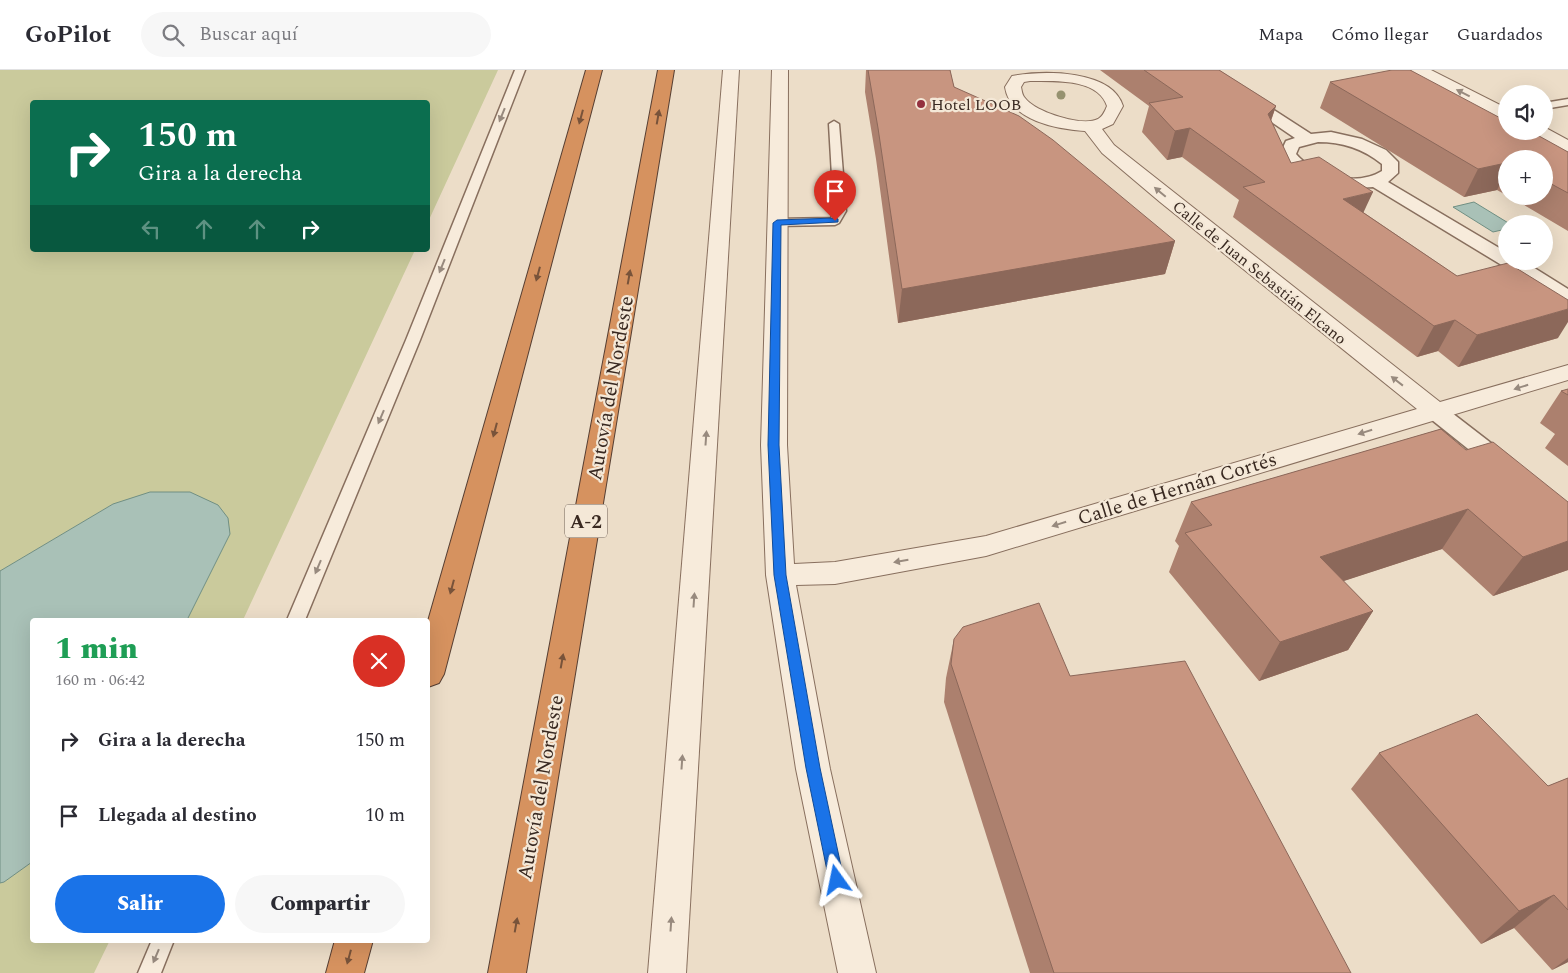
<!DOCTYPE html>
<html lang="es">
<head>
<meta charset="utf-8">
<style>
  :root { --surface:#fff; --page:#f7f7f7; --text:#2b2b33; --muted:#7c7c81; --line:#e1e1e2; --accent:#1a73e8 }
  body { margin:0; font-family:Spectral,serif; background:var(--page); color:var(--text); height:100vh; display:flex; flex-direction:column; font-size:19px; white-space:nowrap }
  * { box-sizing:border-box; margin:0 }
  p { font-size:16px; color:var(--muted) }
  .icon { flex:none; width:28px; height:28px; fill:none; stroke:currentColor; stroke-width:2; stroke-linecap:round; stroke-linejoin:round }
  .map { position:relative; flex:1; overflow:hidden }
  .drawer { position:absolute; left:30px; top:548px; width:400px; height:325px; display:flex; flex-direction:column; background:var(--surface); border-radius:5px; box-shadow:0 5px 20px #0002 }
  .drawer>* { flex:none }
  .guide { position:absolute; left:30px; top:30px; width:400px; height:152px; border-radius:5px; box-shadow:0 5px 20px #0002; background:#0b6e4f; color:#fff; overflow:hidden }
  .buttons { position:absolute; left:1498px; top:15px; display:grid; gap:10px }
  .buttons a { display:grid; place-items:center; width:55px; height:55px; border-radius:50%; background:var(--surface); box-shadow:0 5px 20px #0002; font-size:25px }
  .pin { position:absolute; display:grid; place-items:center; width:42px; height:42px; color:#fff; margin:-51px -21px; border-radius:50% 50% 50% 0; rotate:-45deg; box-shadow:0 0 5px #0007 }
  .pin .icon { rotate:45deg }
  .me { position:absolute; width:55px; margin:-28px; rotate:348deg; stroke-linejoin:round; filter:drop-shadow(0 0 4px #0008) }
  .turn { display:flex; align-items:center; gap:18px; height:105px; padding:0 25px; font-size:22px }
  .turn .icon { width:65px; height:65px; stroke-width:2.5 }
  .turn b { display:block; font-size:35px; line-height:42px }
  .lanes { display:flex; align-items:center; height:48px; padding:0 25px; background:#0003; justify-content:center; gap:25px; direction:ltr }
  .lanes .off { opacity:.35 }
  .round { display:grid; place-items:center; flex:none; width:52px; height:52px; border-radius:26px; background:var(--page) }
  .overview { display:flex; align-items:center; justify-content:space-between; height:85px; padding:0 25px }
  h1 { font-size:30px; font-weight:800; line-height:38px; color:#1e9e55 }
  .primary-button { display:flex; gap:10px; margin-top:auto; padding:10px 25px }
  .primary-button a { flex:1; height:58px; border-radius:30px; background:var(--accent); color:#fff; font-size:20px; font-weight:800; line-height:58px; text-align:center }
  .primary-button a+a { background:var(--page); color:var(--text) }
  ul { padding:0; list-style:none }
  li { display:flex; align-items:center; gap:15px; height:75px; padding:0 25px }
  li div { flex:1 }
  li b { display:block; font-size:19px }
  li em { font-style:normal }
  header { display:flex; align-items:center; gap:30px; box-sizing:border-box; height:70px; padding:0 25px; background:var(--surface); border-bottom:1px solid var(--line) }
  header strong { font-size:24px }
  nav { display:flex; gap:28px; margin-inline-start:auto; font-size:18px }
  .search { width:350px; height:45px; background:var(--page); display:flex; align-items:center; gap:12px; box-sizing:border-box; padding:0 18px; border-radius:28px; color:var(--muted); font-size:19px }
  .map>svg:first-child { display:block }
  .green { fill:#caca9c }
  .water { fill:#a9c1b7; stroke:#708f83 }
  .lines { fill:none; stroke-linecap:round; stroke-linejoin:round }
  .service-casing { stroke:#886f5e; stroke-width:3 }
  .pedestrian-casing { stroke:#886f5e; stroke-width:3 }
  .minor-casing { stroke:#886f5e; stroke-width:2 }
  .tertiary-casing { stroke:#886f5e; stroke-width:2 }
  .motorway-casing { stroke:#563e32; stroke-width:2 }
  .service { fill:#f7ebdb; fill-rule:evenodd }
  .pedestrian { fill:#f7ebdb; fill-rule:evenodd }
  .minor { fill:#f7ebdb; fill-rule:evenodd }
  .tertiary { fill:#f7ebdb; fill-rule:evenodd }
  .motorway { fill:#d6925f; fill-rule:evenodd }
  .tree { fill:#969270 }
  .wall { fill:#ac806e }
  .shaded-wall { fill:#8c685a }
  .building { fill:#c89580; stroke:#8c685a }
  .oneway { fill:#988a7e }
  .oneway2 { fill:#78533a }
  .route { fill:#1a73e8; stroke:#114b97 }
  .poi-dot { fill:#94313f; stroke:#f4e8d7; stroke-width:2 }
  .labels { text-anchor:middle; stroke-width:4.5; stroke-linejoin:round; paint-order:stroke }
  .far-poi-label { font-size:16px; fill:#392921; stroke:#f4e8d7; text-anchor:start }
  .far-street-label { font-size:16px; fill:#392921; stroke:#f4e8d7 }
  .shield { fill:#f4e8d7; stroke:#716258; stroke-width:1 }
  .shield-label { font-size:19px; font-weight:bold; fill:#392921 }
  .street-label { font-size:20px; fill:#392921; stroke:#f4e8d7 }
</style>
</head>
<body>
<header>
<strong>GoPilot</strong>
<div class="search"><svg class="icon" aria-label="search" viewBox="0 0 24 24"><circle cx="10" cy="10" r="6"/><path d="M15 15l6 6"/></svg>Buscar aquí</div>
<nav><a>Mapa</a><a>Cómo llegar</a><a>Guardados</a></nav>
</header>
<div class="map">
<svg width="1568" height="903" viewBox="0 0 1568 903">
  <rect width="100%" height="100%" fill="#ecddc8"/>
  <g class="green">
    <polygon points="0,0 498,0 428,152 428,32 32,32 32,180 415,180 243,550 187,550 230,464 113,434 0,501"/>
    <polygon points="32,792 32,870 110,870 94,903 0,903 0,813 4,812"/>
  </g>
  <g class="water">
    <polygon points="1474,132 1510,154 1506,154 1506,159 1493,162 1453,137"/>
    <polygon points="150,422 190,422 218,435 228,448 230,464 187,550 32,550 32,792 4,812 0,813 0,501 113,434"/>
  </g>
  <g class="lines">
    <defs>
      <g id="service">
        <polygon points="515,0 525,0 420,270 305,550 287,550 406,270"/>
        <polygon points="1568,29 1568,35 1544,39 1544,33"/>
        <polygon points="834,51 839,54 846,141 839,153 835,155 773,156 771,153 777,149 831,148 834,141 829,54"/>
        <polygon points="152,870 174,870 161,903 138,903"/>
      </g>
      <g id="pedestrian">
        <path d="M1195 0H1212L1311 64 1331 62 1362 69 1386 80 1398 92V103L1388 112 1506 182V191H1523L1568 219V233L1561 231 1373 117C1338 120 1301 115 1280 84L1286 71 1295 68ZM1318 72C1342 72 1362 78 1382 94V101C1356 117 1315 106 1296 84L1299 77Z"/>
        <polygon points="1435,334 1443,336 1513,390 1517,396 1513,402 1505,404 1497,402 1427,346 1424,341 1427,336"/>
      </g>
      <path id="minor" d="M772 0H788L787 375 794 494 835 492 986 466 1417 339 1160 132 1102 83 1085 61C1057 59 1010 51 1005 17L1012 6C1045 0 1112 0 1123 36L1113 54 1102 59 1114 75 1440 332 1568 295V310L986 486 835 514 796 515 830 699 876 903H838L796 699 766 505 761 375ZM1030 11C1054 11 1098 8 1107 36 1105 41 1103 46 1098 49 1082 57 1035 42 1025 28 1022 25 1022 21 1021 17L1024 12Z"/>
      <g id="tertiary">
        <polygon points="723,0 739,0 686,903 648,903"/>
        <polygon points="1411,0 1431,0 1506,38 1506,50 1500,49 1413,3"/>
        <polygon points="1544,57 1568,70 1568,82 1532,65 1529,61 1544,61"/>
      </g>
      <g id="motorway">
        <polygon points="586,0 602,0 444,604 439,613 428,617 428,551"/>
        <polygon points="658,0 674,0 526,903 488,903"/>
        <polygon points="335,870 373,870 364,903 326,903"/>
      </g>
    </defs>
    <use href="#service" class="service-casing"/>
    <use href="#pedestrian" class="pedestrian-casing"/>
    <use href="#minor" class="minor-casing"/>
    <use href="#tertiary" class="tertiary-casing"/>
    <use href="#motorway" class="motorway-casing"/>
    <use href="#service" class="service"/>
    <use href="#pedestrian" class="pedestrian"/>
    <use href="#minor" class="minor"/>
    <use href="#tertiary" class="tertiary"/>
    <use href="#motorway" class="motorway"/>
  </g>
  <circle class="tree" cx="1061" cy="25" r="4.5"/>
  <g class="wall">
    <polygon points="866,0 950,0 954,17 1175,171 1165,204 898,253 876,89 865,22"/>
    <polygon points="1100,0 1219,0 1276,36 1271,51 1291,93 1457,206 1558,268 1458,297 1438,281 1417,287 1233,147 1239,130 1182,87 1167,90 1142,62 1149,36"/>
    <polygon points="1330,12 1506,61 1568,82 1568,161 1509,126 1544,126 1544,89 1506,89 1506,125 1497,120 1464,127 1320,38"/>
    <polygon points="1568,319 1568,396 1545,378 1555,364 1540,353 1561,321"/>
    <polygon points="1441,359 1568,471 1568,500 1493,526 1442,479 1343,511 1373,541 1348,580 1259,611 1169,502 1179,476 1175,471 1191,432"/>
    <polygon points="954,569 1070,606 1351,903 1030,903 944,632 946,608"/>
    <polygon points="1379,683 1548,716 1568,708 1568,892 1552,900 1514,858 1481,874 1351,719"/>
  </g>
  <g class="shaded-wall">
    <polygon points="1276,36 1266,64 1268,44"/>
    <polygon points="1190,58 1182,87 1167,90 1175,61"/>
    <polygon points="1506,93 1506,103 1497,120 1464,127 1478,99"/>
    <polygon points="1373,122 1359,152 1343,129"/>
    <polygon points="1175,171 1165,204 898,253 902,219"/>
    <polygon points="1568,239 1568,252 1558,268 1458,297 1477,265"/>
    <polygon points="1455,250 1438,281 1417,287 1434,256"/>
    <polygon points="1468,439 1442,479 1298,526 1320,487"/>
    <polygon points="1568,471 1568,500 1493,526 1523,487"/>
    <polygon points="1373,541 1348,580 1259,611 1280,572"/>
    <polygon points="1554,825 1514,858 1481,874 1519,841"/>
    <polygon points="1568,888 1568,892 1552,900"/>
  </g>
  <g class="building">
    <polygon points="868,0 950,0 954,17 1019,46 1053,70 1175,171 902,219 878,58"/>
    <polygon points="1144,0 1219,0 1276,36 1268,44 1291,93 1319,87 1373,122 1343,129 1457,206 1508,193 1568,230 1568,239 1477,265 1455,250 1434,256 1243,117 1265,112 1190,58 1175,61 1149,33 1183,27"/>
    <polygon points="1392,0 1410,0 1506,51 1506,61 1530,61 1568,82 1568,123 1544,110 1544,89 1506,89 1506,93 1478,99 1330,12"/>
    <polygon points="1568,319 1568,325 1561,321"/>
    <polygon points="1441,359 1466,380 1493,372 1568,432 1568,471 1523,487 1468,439 1320,487 1373,541 1280,572 1185,463 1212,455 1191,432"/>
    <polygon points="1039,533 1070,606 1185,591 1351,903 1054,903 951,594 954,569 963,557"/>
    <polygon points="1477,644 1548,716 1568,708 1568,840 1554,825 1519,841 1379,683"/>
  </g>
  <defs><path id="oneway-solid" d="M-6-.8H1V-3.2L6.5 0L1 3.2V.8H-6Z" transform="scale(1.25)"/></defs>
  <g class="oneway">
    <use href="#oneway-solid" transform="translate(1463 23) rotate(-153)"/>
    <use href="#oneway-solid" transform="translate(502 45) rotate(112)"/>
    <use href="#oneway-solid" transform="translate(1160 122) rotate(-140)"/>
    <use href="#oneway-solid" transform="translate(442 196) rotate(112)"/>
    <use href="#oneway-solid" transform="translate(1397 311) rotate(-142)"/>
    <use href="#oneway-solid" transform="translate(1521 317) rotate(163)"/>
    <use href="#oneway-solid" transform="translate(381 347) rotate(113)"/>
    <use href="#oneway-solid" transform="translate(1365 362) rotate(163)"/>
    <use href="#oneway-solid" transform="translate(706 368) rotate(-86)"/>
    <use href="#oneway-solid" transform="translate(1059 454) rotate(163)"/>
    <use href="#oneway-solid" transform="translate(901 491) rotate(170)"/>
    <use href="#oneway-solid" transform="translate(318 497) rotate(113)"/>
    <use href="#oneway-solid" transform="translate(694 530) rotate(-86)"/>
    <use href="#oneway-solid" transform="translate(682 692) rotate(-86)"/>
    <use href="#oneway-solid" transform="translate(671 854) rotate(-86)"/>
    <use href="#oneway-solid" transform="translate(156 886) rotate(113)"/>
  </g>
  <g class="oneway2">
    <use href="#oneway-solid" transform="translate(581 47) rotate(105)"/>
    <use href="#oneway-solid" transform="translate(658 47) rotate(-80)"/>
    <use href="#oneway-solid" transform="translate(538 204) rotate(105)"/>
    <use href="#oneway-solid" transform="translate(629 207) rotate(-80)"/>
    <use href="#oneway-solid" transform="translate(495 360) rotate(105)"/>
    <use href="#oneway-solid" transform="translate(452 517) rotate(105)"/>
    <use href="#oneway-solid" transform="translate(562 591) rotate(-80)"/>
    <use href="#oneway-solid" transform="translate(516 855) rotate(-80)"/>
    <use href="#oneway-solid" transform="translate(349 887) rotate(105)"/>
  </g>
  <polygon class="route" points="835,148 838,149 838,152 781,155 779,375 786,505 820,698 844,810 842,815 837,817 831,815 829,810 806,698 774,505 768,375 773,153 777,150"/>
  <circle class="poi-dot" cx="921" cy="34" r="5"/>
  <g class="labels">
    <g class="far-poi-label">
      <text x="931" y="40">Hotel LOOB</text>
    </g>
    <g class="far-street-label">
      <text transform="translate(1260 202) rotate(39)" y="6">Calle de Juan Sebastián Elcano</text>
    </g>
    <rect class="shield" x="565" y="434.5" width="42" height="33" rx="4"/>
    <g class="shield-label">
      <text x="586" y="458">A-2</text>
    </g>
    <g class="street-label">
      <text transform="translate(610 318) rotate(-80)" y="7">Autovía del Nordeste</text>
      <text transform="translate(1177 418) rotate(-17)" y="7">Calle de Hernán Cortés</text>
      <text transform="translate(540 717) rotate(-80)" y="7">Autovía del Nordeste</text>
    </g>
  </g>
</svg>
<div class="buttons">
<a><svg class="icon" aria-label="sound" viewBox="0 0 24 24"><path d="M4 9h4l5-4v14l-5-4H4zM17 9q2 3 0 6"/></svg></a>
<a>+</a>
<a>−</a>
</div>
<div class="pin" style="left:835px;top:151px;background:#d93025"><svg class="icon" aria-label="arrive" viewBox="0 0 24 24"><path d="M6 21V4h12l-3 4 3 4H6"/></svg></div>
<svg class="me" style="left:837px;top:810px" viewBox="-20 -20 40 40"><path d="M0-17L14 15 0 8-14 15z" fill="#1a73e8" stroke="#fff" stroke-width="4"/></svg>
<div class="guide">
<div class="turn"><svg class="icon" aria-label="right" viewBox="0 0 24 24"><path d="M7 20v-9h11M14 6l5 5-5 5"/></svg><div><b>150 m</b>Gira a la derecha</div></div>
<div class="lanes"><svg class="icon off" aria-label="left" viewBox="0 0 24 24"><path d="M17 20v-9H6M10 6l-5 5 5 5"/></svg><svg class="icon off" aria-label="ahead" viewBox="0 0 24 24"><path d="M12 20V5M6 11l6-6 6 6"/></svg><svg class="icon off" aria-label="ahead" viewBox="0 0 24 24"><path d="M12 20V5M6 11l6-6 6 6"/></svg><svg class="icon" aria-label="right" viewBox="0 0 24 24"><path d="M7 20v-9h11M14 6l5 5-5 5"/></svg></div>
</div>
<section class="drawer">
<div class="overview"><div><h1>1 min</h1><p>160 m · 06:42</p></div><a class="round" style="background:#d93025;color:#fff"><svg class="icon" aria-label="close" viewBox="0 0 24 24"><path d="M6 6l12 12M18 6L6 18"/></svg></a></div>
<ul>
<li><svg class="icon" aria-label="right" viewBox="0 0 24 24"><path d="M7 20v-9h11M14 6l5 5-5 5"/></svg><div><b>Gira a la derecha</b></div><em>150 m</em></li>
<li><svg class="icon" aria-label="arrive" viewBox="0 0 24 24"><path d="M6 21V4h12l-3 4 3 4H6"/></svg><div><b>Llegada al destino</b></div><em>10 m</em></li>
</ul>
<div class="primary-button"><a>Salir</a><a>Compartir</a></div>
</section>
</div>
</body>
</html>
